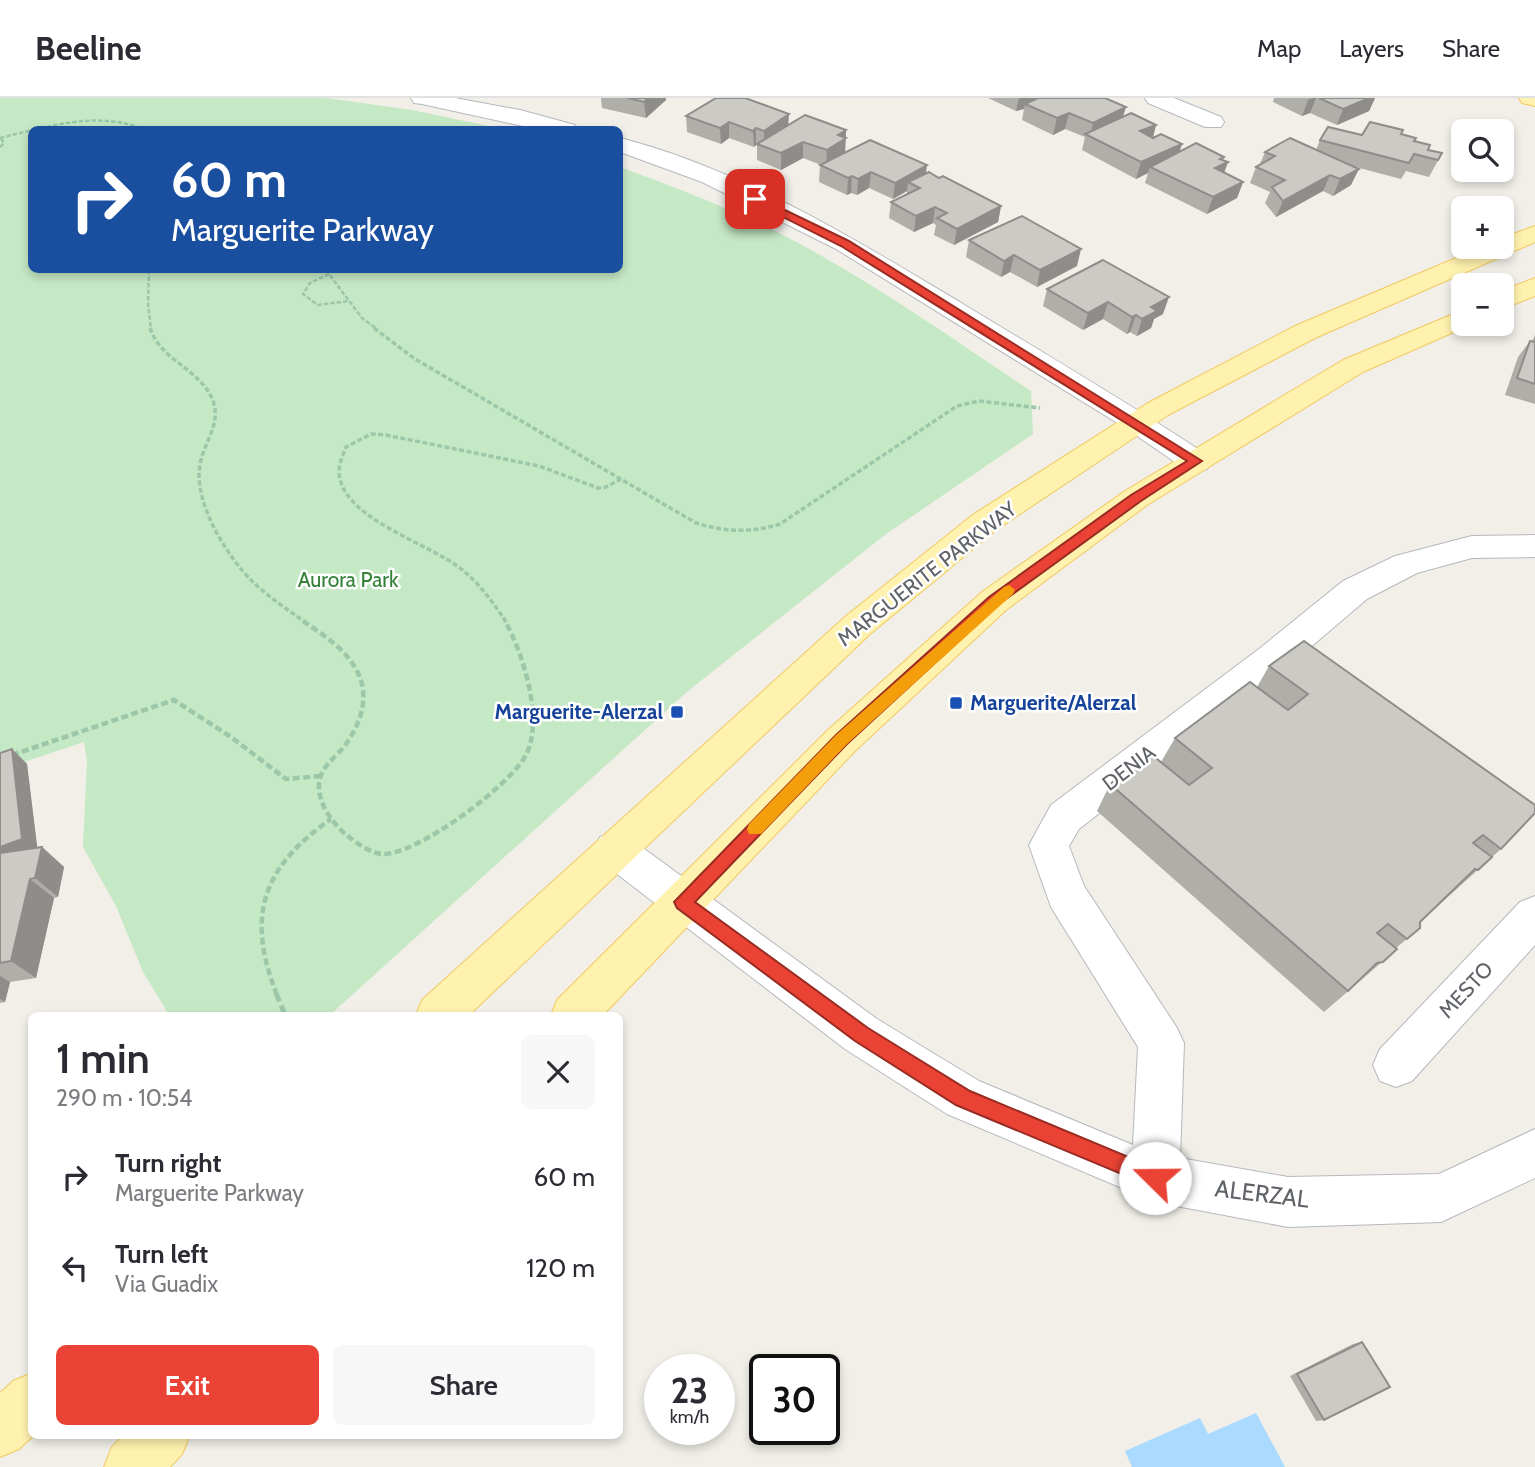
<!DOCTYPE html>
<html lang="en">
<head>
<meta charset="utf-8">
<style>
  :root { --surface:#fff; --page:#f7f7f7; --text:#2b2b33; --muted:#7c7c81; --line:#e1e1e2; --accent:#ea4335 }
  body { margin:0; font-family:Cabin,sans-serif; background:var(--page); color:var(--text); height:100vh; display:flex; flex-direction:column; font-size:26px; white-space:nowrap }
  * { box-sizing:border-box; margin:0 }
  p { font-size:23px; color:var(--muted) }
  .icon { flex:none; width:38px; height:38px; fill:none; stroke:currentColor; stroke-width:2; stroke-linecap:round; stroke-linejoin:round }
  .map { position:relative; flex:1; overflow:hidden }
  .drawer { position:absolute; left:28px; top:914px; width:595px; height:427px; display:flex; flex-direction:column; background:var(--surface); border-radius:10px; box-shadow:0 4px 10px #0003 }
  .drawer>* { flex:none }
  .top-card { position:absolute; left:28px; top:28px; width:595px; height:147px; border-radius:10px; box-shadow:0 4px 10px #0003; background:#1a4fa0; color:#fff; overflow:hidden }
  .tools { position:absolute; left:1451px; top:21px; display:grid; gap:14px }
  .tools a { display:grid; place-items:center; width:63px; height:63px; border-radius:10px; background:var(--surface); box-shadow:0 4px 10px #0003; font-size:35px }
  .speed { position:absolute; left:644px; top:1256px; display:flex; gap:14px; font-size:35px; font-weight:700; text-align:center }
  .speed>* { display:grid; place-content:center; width:91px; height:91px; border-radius:50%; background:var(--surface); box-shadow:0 4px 10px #0003; line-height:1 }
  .speed small { font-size:18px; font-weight:400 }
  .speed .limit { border:4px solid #111; border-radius:10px; background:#fff; color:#111 }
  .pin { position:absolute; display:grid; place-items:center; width:60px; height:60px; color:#fff; margin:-30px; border-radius:14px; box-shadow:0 4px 10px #0006 }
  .me { position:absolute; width:77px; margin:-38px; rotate:292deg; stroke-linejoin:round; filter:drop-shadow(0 0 5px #0008) }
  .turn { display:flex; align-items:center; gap:24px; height:147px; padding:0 28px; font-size:32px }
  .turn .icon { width:91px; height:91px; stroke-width:2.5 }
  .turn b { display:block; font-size:49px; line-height:60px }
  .round { display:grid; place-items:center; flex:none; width:74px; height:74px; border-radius:10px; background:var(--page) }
  .head { display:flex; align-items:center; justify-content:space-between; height:119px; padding:0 28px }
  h1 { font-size:42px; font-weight:600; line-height:52px }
  .cta { display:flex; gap:14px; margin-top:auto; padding:14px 28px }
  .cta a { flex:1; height:80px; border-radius:10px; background:var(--accent); color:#fff; font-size:28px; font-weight:600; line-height:80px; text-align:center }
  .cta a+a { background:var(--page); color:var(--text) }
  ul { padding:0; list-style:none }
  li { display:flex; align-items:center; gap:21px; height:91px; padding:0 28px }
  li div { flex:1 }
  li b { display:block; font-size:26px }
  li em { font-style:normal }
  header { display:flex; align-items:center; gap:42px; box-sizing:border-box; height:98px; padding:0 35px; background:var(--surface); border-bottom:2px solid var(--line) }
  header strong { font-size:33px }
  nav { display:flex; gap:38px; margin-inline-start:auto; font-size:24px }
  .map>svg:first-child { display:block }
  .green { fill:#c5e8c5 }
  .water { fill:#aadaff }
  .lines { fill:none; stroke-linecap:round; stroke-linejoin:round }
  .minor-casing { stroke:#b5b8bc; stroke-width:2 }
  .primary-casing { stroke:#f2c960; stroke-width:2 }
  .path-far3 { stroke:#9cc7a9; stroke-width:2.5; stroke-dasharray:4.5 2; stroke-linecap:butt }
  .path-far2 { stroke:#9cc7a9; stroke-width:3.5; stroke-dasharray:5 2.5; stroke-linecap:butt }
  .path-far1 { stroke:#9cc7a9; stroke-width:4.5; stroke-dasharray:7 3.5; stroke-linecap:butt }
  .path { stroke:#9cc7a9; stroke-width:5; stroke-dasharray:9 4.5; stroke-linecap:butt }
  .minor { fill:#fff; fill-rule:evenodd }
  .primary { fill:#fff2af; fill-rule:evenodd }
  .wall { fill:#afaea9 }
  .shaded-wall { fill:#8f8d8a }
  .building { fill:#cccac5; stroke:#8f8d8a; stroke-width:2 }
  .route { fill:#ea4335; stroke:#982c22; stroke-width:2 }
  .slow { fill:#f59e0b }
  .transit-dot { fill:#1a4fb4; stroke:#fff; stroke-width:2.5 }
  .labels { text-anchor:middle; stroke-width:5; stroke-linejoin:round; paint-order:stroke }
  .street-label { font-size:21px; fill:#5f6368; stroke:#fff }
  .park-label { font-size:21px; fill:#348238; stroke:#fff }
  .transit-label { font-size:21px; font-weight:bold; fill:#164399; stroke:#fff; text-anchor:start }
  .near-street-label { font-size:24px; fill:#5f6368; stroke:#fff }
</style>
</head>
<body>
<header>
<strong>Beeline</strong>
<nav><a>Map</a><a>Layers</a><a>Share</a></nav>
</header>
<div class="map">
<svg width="1535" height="1369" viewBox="0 0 1535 1369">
  <rect width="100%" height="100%" fill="#f1efe8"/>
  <path class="green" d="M0 0H326L412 12 503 31 32 32V172H620V69C685 93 750 118 811 152 887 194 959 245 1031 293L1033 336 886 436 688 593 330 917H169L143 874 116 808 83 749 87 663 84 644 0 672Z"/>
  <polygon class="water" points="1256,1315 1285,1369 1132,1369 1125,1353 1200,1320 1208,1336"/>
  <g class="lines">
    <defs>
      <g id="minor">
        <polygon points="411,0 455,0 520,12 575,27 578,32 541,32 422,6 414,5"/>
        <polygon points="1145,0 1174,0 1221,19 1224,24 1221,29 1205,29 1148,5"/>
        <path d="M620 40C739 70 858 143 963 206 1045 256 1127 304 1207 357L1211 364 1207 371 1196 374 1185 371 1127 331 836 151 702 84 620 54Z"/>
        <polygon points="1535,437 1535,459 1472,460 1417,475 1367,501 1285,571 1079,731 1069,748 1084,788 1177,930 1184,945 1180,1060 1288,1079 1439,1076 1535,1031 1535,1080 1441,1124 1288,1129 1155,1104 947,1016 845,951 600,763 594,751 600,739 614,734 628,739 877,921 979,983 1133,1047 1138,949 1051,809 1029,747 1051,707 1259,551 1343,483 1395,458 1472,438"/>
        <polygon points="1535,798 1535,847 1412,983 1396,989 1380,983 1373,967 1380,951 1520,804"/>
      </g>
      <g id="primary">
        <polygon points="1519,0 1535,0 1535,8 1522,5"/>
        <polygon points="1535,128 1535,144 1315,240 1168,317 996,432 870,536 469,917 416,917 422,902 846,518 974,416 1148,305 1295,228 1482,149 1502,149 1502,140"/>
        <polygon points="1535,180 1535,198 1502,211 1502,193"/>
        <polygon points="1463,212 1463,226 1472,226 1363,274 1147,407 1006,512 855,653 603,917 551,917 557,902 829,631 982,494 1125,393 1343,262"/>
        <polygon points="32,1275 32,1337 34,1337 19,1351 0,1359 0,1295 13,1283"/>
        <polygon points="124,1337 190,1337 182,1356 170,1369 104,1369 112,1349"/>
      </g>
    </defs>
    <use href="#minor" class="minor-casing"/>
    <use href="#primary" class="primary-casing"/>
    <g class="path-far3">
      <path d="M34 32C73 22 109 17 147 32"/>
      <polyline points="0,40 32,32"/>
      <polyline points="0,49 4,45 1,41"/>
      <polyline points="149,172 148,206 151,231"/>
      <polyline points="326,172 362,220 377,231"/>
      <polyline points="329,176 310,185 303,196 318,207 348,203"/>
    </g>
    <g class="path-far2">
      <path d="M150 230C161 264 204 272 214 306 220 328 203 346 200 367 193 405 228 460 254 485 270 500 288 512 305 524"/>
      <path d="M374 230 415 261 696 425C725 434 751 435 780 426L957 308 979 303 1040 310"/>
      <path d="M506 524C493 504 479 485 460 470 429 446 349 422 340 381 337 370 342 359 346 349L371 336 386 337 539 368 598 390H604L621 381"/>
    </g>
    <g class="path-far1">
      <path d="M303 523C323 537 345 550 357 573 371 599 360 629 342 651 335 659 326 666 322 675 311 698 332 726 349 739 358 746 371 755 382 756 416 758 513 686 527 655 543 619 523 555 505 523"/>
      <polyline points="12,657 174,602 231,639 286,681 320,678"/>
      <path d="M277 897C245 817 263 769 331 721"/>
    </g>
    <polyline class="path" points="276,895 285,917"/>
    <use href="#minor" class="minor"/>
    <use href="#primary" class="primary"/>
  </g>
  <g class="wall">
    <polygon points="601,0 666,0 666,2 646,20 602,10"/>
    <polygon points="988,0 1108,0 1107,1 1123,19 1156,27 1153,40 1180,54 1223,62 1228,64 1224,75 1243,84 1237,100 1207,116 1145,85 1148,75 1136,81 1082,52 1085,39 1065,31 1053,37 1022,22 1024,11 1016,13"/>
    <polygon points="1274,0 1375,0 1369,13 1337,27 1310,15 1302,18 1273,4"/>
    <polygon points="686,18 846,32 845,55 939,80 1001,108 998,124 954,147 934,137 936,127 933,125 914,134 889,120 891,104 907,96 907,93 893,101 869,90 857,97 851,95 847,97 819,84 820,67 821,67 803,60 781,72 757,62 757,47 754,49 729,40 721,46 687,34"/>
    <polygon points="1401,36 1428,52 1442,55 1429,79 1406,73 1401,81 1352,68 1351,87 1333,98 1323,93 1276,119 1265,105 1270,94 1250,85 1256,69 1260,66 1265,54 1316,52 1320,42 1362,37"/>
    <polygon points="969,142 1077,168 1037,189 1010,174 1001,179 966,159"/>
    <polygon points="1047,191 1163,216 1154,221 1151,230 1137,238 1130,234 1127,236 1103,221 1083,232 1043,208"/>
    <polygon points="1535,237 1535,306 1505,297 1518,259 1530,243 1532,243"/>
    <polygon points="1304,543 1501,751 1420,824 1420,830 1396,850 1397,851 1324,914 1097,713 1110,686 1161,664 1175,640 1257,589 1269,568"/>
    <polygon points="12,651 27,666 37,750 42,749 64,769 58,799 54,800 36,880 10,884 5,904 0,905 0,655"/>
    <polygon points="1362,1244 1324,1322 1316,1323 1290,1278 1353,1246"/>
  </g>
  <g class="shaded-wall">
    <polygon points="648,0 666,0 666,2 646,20 644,4"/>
    <polygon points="1019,0 1046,0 1025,6 1024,11 1016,13"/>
    <polygon points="1313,0 1316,0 1310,15 1302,18 1308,2"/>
    <polygon points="1369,0 1375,0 1369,13 1337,27 1343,11"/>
    <polygon points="1126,9 1121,25 1090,39 1093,25"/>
    <polygon points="1069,15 1065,31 1053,37 1057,20"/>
    <polygon points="789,16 788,32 764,49 764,33"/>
    <polygon points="729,24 729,40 721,46 720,30"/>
    <polygon points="1156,27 1152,43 1140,33"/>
    <polygon points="756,30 756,47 754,49 753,33"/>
    <polygon points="846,32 845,56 826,69 827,52 838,37"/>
    <polygon points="803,44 803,60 781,72 781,55"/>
    <polygon points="1182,46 1177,62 1150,69 1148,75 1136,81 1141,64"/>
    <polygon points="1224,59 1221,67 1228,64 1222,80 1215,70 1220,61"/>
    <polygon points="927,67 925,83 908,84 907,93 893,101 895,85"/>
    <polygon points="1359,71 1351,87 1333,98 1340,81"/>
    <polygon points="871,74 869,90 857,97 858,81"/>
    <polygon points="1330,77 1323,93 1276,119 1283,103"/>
    <polygon points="852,78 851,95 847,97 848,80"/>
    <polygon points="1243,84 1237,100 1207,116 1213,99"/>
    <polygon points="1001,108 998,124 954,147 957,131"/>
    <polygon points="935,109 933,125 914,134 916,118"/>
    <polygon points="1081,151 1077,168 1037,189 1040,172"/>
    <polygon points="1014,157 1010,174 1001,179 1004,163"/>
    <polygon points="1169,199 1163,216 1154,221 1151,230 1137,238 1142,221 1151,209"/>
    <polygon points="1108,204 1103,221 1083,232 1088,215"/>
    <polygon points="1136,217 1130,234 1127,236 1132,219"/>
    <polygon points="12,651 27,666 38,755 0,769 0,749"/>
    <polygon points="42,749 64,769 58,799 35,780"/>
    <polygon points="30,781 54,800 36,880 11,863"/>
    <polygon points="0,878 10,884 5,904 0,901"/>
  </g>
  <g class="building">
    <polygon points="628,0 648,0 644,4"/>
    <polygon points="716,0 745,0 789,16 764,33 756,30 753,33 729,24 720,30 686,18"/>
    <polygon points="1038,0 1105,0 1126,9 1093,25 1069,15 1057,20 1025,6"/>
    <polygon points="1319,0 1369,0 1343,11"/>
    <polygon points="1131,15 1156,27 1140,33 1153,40 1161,36 1182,46 1141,64 1085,36"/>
    <polygon points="805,17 846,32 838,37 846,40 827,52 803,44 781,55 757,46"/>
    <polygon points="1370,24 1403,32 1401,36 1416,40 1414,43 1430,47 1428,52 1442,55 1438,62 1414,56 1409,65 1320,42 1328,29 1362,37"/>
    <polygon points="1290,40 1359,71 1340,81 1330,77 1283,103 1272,89 1285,82 1256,69 1275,58 1265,54"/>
    <polygon points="870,42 927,67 895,85 871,74 858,81 852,78 848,80 820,67"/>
    <polygon points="1196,45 1224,59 1220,61 1228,64 1215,70 1243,84 1213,99 1150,69"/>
    <polygon points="929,74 939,80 943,78 1001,108 957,131 937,120 947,115 935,109 916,118 891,104 920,90 908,84"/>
    <polygon points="1022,118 1081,151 1040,172 1014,157 1004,163 969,142"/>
    <polygon points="1103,162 1169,199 1151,209 1157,213 1142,221 1136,217 1132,219 1108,204 1088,215 1047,191"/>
    <polygon points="1530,243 1535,244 1535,286 1517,280"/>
    <polygon points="1304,543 1535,707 1535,715 1501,751 1483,737 1473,745 1492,759 1478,772 1475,771 1420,824 1420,830 1407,841 1388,826 1377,835 1397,851 1383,864 1377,865 1348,893 1110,686 1151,656 1189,687 1212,670 1175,640 1250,584 1288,612 1308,596 1269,568"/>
    <polygon points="12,651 22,741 0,749 0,655"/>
    <polygon points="42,749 35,780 30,781 11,863 0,865 0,755"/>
    <polygon points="1362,1244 1390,1289 1324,1322 1297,1276"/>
  </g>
  <polygon class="route" points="751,99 758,99 849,143 1202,363 1141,403 999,506 847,646 695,804 868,930 970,993 1162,1073 1165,1080 1162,1087 1155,1090 956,1007 855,943 677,810 674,804 836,637 989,499 1131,397 1187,363 841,148 751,103"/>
  <polygon class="slow" points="1009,487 1015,492 1013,496 847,646 761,736 749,736 747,731 749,726 836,637 1004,489"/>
  <g class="transit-dot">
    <rect x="949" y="598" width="14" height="14" rx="3.5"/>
    <rect x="670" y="607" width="14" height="14" rx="3.5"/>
  </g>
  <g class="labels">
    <g class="street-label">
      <text transform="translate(927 476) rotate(-38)" y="7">MARGUERITE PARKWAY</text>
      <text transform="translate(1129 670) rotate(-37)" y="7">DENIA</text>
      <text transform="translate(1466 892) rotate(-47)" y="7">MESTO</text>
    </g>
    <g class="park-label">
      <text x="348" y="489">Aurora Park</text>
    </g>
    <g class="transit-label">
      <text x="970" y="612">Marguerite/Alerzal</text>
      <text x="663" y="621" text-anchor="end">Marguerite-Alerzal</text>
    </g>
    <g class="near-street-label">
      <text transform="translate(1262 1096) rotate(7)" y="8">ALERZAL</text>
    </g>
  </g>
</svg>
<div class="tools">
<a><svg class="icon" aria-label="search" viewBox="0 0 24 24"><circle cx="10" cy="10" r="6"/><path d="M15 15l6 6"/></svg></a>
<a>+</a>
<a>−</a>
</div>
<div class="speed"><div>23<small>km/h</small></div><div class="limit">30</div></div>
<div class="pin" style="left:755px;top:101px;background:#d93025"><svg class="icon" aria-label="arrive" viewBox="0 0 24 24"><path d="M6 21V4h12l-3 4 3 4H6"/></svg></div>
<svg class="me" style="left:1155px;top:1080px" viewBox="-20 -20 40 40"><circle r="19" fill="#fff"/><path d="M0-13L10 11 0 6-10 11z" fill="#ea4335"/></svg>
<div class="top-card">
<div class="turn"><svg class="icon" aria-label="right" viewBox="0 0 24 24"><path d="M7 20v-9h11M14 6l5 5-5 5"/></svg><div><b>60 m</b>Marguerite Parkway</div></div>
</div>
<section class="drawer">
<div class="head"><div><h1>1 min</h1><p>290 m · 10:54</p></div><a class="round"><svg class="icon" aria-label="close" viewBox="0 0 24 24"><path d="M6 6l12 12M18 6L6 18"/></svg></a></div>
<ul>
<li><svg class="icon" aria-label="right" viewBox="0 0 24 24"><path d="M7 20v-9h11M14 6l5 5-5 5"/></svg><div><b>Turn right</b><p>Marguerite Parkway</p></div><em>60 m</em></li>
<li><svg class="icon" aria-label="left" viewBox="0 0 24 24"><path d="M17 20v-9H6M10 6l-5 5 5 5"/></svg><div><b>Turn left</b><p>Via Guadix</p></div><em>120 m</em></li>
</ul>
<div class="cta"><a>Exit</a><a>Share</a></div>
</section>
</div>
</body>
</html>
